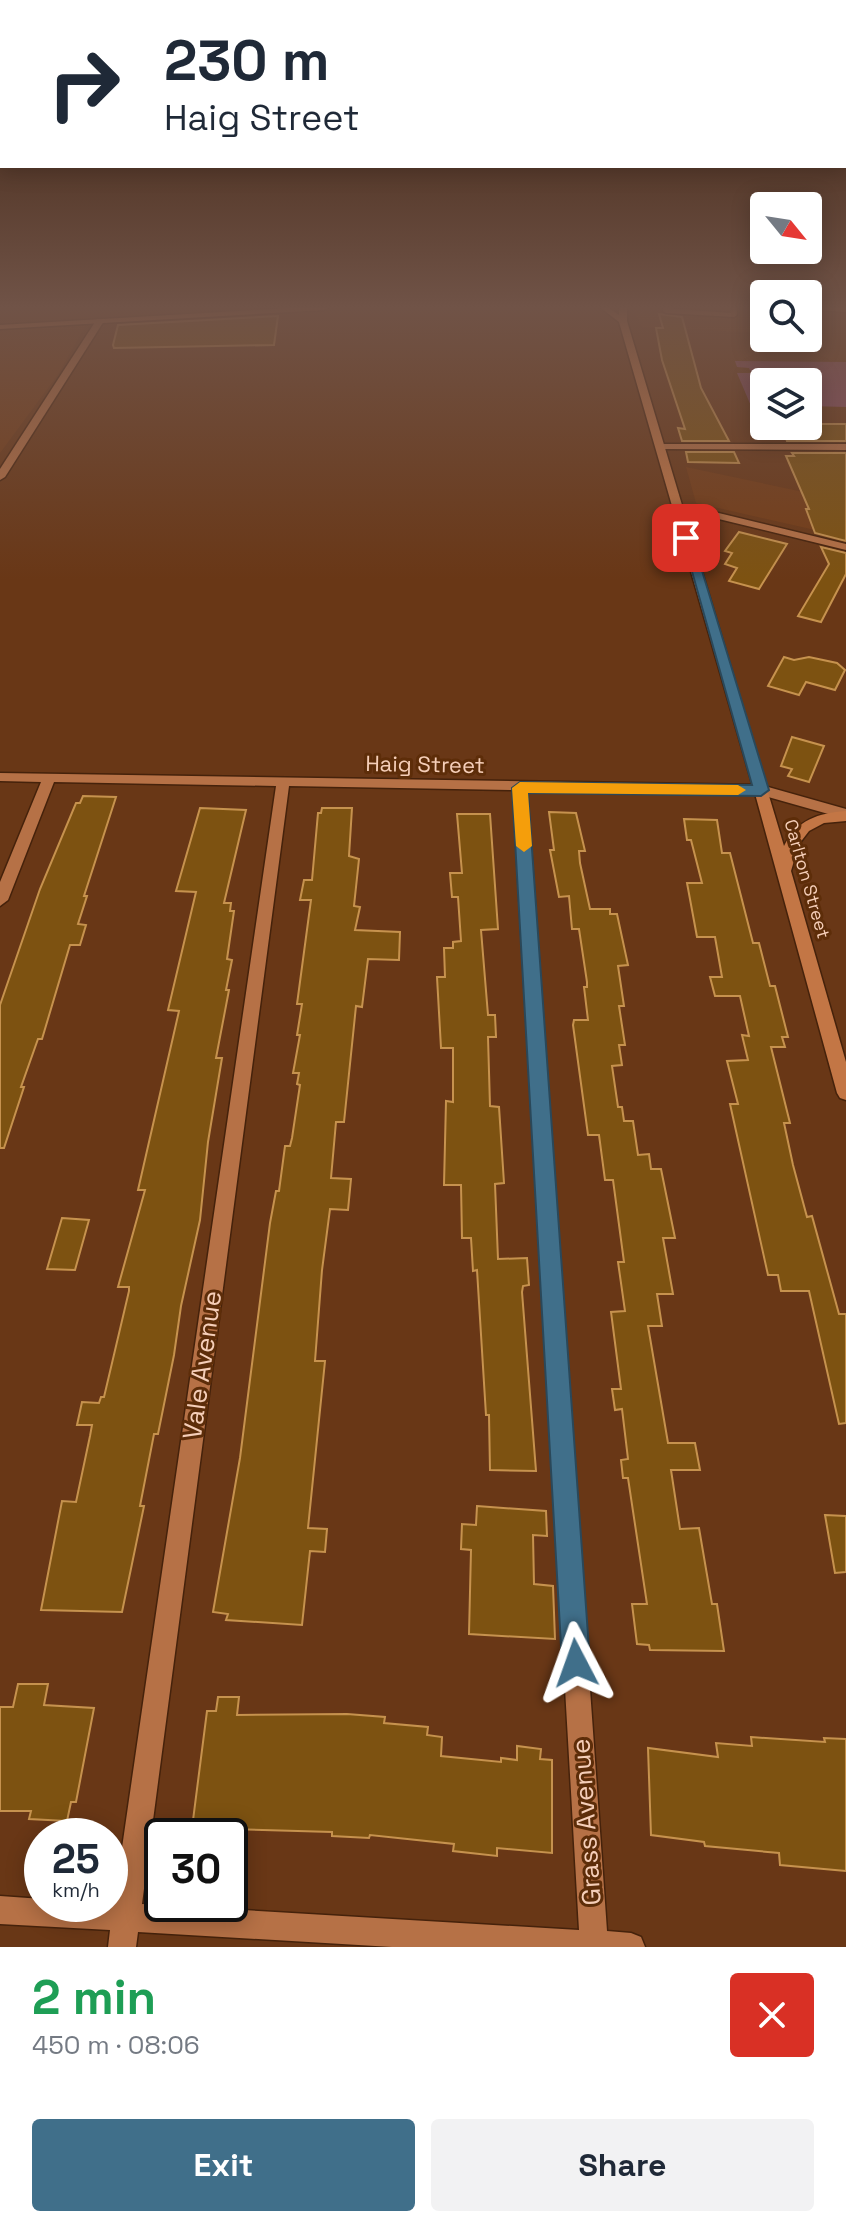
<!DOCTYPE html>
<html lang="en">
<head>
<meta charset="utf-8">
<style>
  :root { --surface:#fff; --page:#f2f2f3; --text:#1f2937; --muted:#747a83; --accent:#406f8a }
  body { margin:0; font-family:"Space Grotesk",sans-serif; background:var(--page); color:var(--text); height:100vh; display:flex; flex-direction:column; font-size:30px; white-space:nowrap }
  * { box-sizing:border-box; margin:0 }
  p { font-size:26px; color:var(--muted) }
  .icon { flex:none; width:44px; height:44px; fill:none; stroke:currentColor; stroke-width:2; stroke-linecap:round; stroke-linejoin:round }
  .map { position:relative; height:1947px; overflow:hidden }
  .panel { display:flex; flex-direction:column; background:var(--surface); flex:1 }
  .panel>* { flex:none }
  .hud { position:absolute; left:0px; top:0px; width:846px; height:168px; box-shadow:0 4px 20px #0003; background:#fff; color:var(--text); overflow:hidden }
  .needle { width:52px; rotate:120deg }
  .controls { position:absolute; left:750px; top:192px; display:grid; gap:16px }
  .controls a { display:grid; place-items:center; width:72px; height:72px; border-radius:8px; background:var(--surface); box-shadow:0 4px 20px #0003; font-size:40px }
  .speed { position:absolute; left:24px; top:1818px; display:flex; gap:16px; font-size:40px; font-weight:700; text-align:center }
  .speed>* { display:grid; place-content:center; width:104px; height:104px; border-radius:50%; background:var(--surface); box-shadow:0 4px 20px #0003; line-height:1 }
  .speed small { font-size:20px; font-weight:400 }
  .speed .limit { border:4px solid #111; border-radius:12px; background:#fff; color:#111 }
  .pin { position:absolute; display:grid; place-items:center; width:68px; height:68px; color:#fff; margin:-34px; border-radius:16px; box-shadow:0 4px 12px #0006 }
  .me { position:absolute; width:88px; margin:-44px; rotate:356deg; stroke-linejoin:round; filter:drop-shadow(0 0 6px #0008) }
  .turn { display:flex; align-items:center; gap:28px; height:168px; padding:0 32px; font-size:36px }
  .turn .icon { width:104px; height:104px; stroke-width:2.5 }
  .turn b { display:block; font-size:56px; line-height:68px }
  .round { display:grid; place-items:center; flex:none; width:84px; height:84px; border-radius:8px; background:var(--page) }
  .headline { display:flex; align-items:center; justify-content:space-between; height:136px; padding:0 32px }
  h1 { font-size:48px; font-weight:600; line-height:60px; color:#1e9e55 }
  .button { display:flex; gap:16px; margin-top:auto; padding:16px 32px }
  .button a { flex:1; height:92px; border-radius:8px; background:var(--accent); color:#fff; font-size:32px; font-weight:600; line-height:92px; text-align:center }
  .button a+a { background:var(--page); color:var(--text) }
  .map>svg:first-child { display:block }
  .built { fill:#743c16 }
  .green { fill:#894d69 }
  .building { fill:#7d5211; stroke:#c6924e; stroke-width:2 }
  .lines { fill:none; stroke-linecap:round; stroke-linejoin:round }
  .service-casing { stroke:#45220b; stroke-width:3 }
  .minor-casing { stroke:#45220b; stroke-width:3 }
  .secondary-casing { stroke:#45220b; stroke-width:3 }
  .service { fill:#b67146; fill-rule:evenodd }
  .minor { fill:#b67146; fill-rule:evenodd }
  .secondary { fill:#c37645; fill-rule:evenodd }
  .route { fill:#406f8a; stroke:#2a485a; stroke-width:2 }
  .slow { fill:#f59e0b }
  .labels { text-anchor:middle; stroke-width:6; stroke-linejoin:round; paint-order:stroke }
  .far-street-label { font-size:18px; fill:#f5ceb8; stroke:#5d2d09 }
  .street-label { font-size:22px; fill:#f5ceb8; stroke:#5d2d09 }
  .near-street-label { font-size:26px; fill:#f5ceb8; stroke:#5d2d09 }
</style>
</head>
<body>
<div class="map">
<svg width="846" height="1947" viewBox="0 0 846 1947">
  <rect width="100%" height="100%" fill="#693716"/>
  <g class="built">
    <polygon points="632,308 764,308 764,333 642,327"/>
    <polygon points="86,325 57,376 0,453 0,330"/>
    <polygon points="686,467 846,501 846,537 696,503"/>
  </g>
  <polygon class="green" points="735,361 846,362 846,407 808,406 808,382 764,382 764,406 751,406 737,373 751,373 749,368 737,367"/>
  <g class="building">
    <polygon points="659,314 682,317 701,388 729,441 682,441 678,428 685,429 662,360 656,328 663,328"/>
    <polygon points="278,316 274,345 114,348 113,345 118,325"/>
    <polygon points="808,424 846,424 846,441 787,441 783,431 805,430 804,426"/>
    <polygon points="686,452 734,452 739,463 688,462"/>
    <polygon points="792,453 846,453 846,541 815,533 806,509 809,509 786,456 794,456"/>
    <polygon points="739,532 787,544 759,589 729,581 737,568 725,564 732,553 725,551"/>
    <polygon points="821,547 846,553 846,574 821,622 798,616 829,564"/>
    <polygon points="784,657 794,660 809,657 837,663 845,670 835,690 806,682 799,695 768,686"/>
    <polygon points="792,737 824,746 809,782 788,776 792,769 781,766"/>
    <polygon points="83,796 116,797 84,896 87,896 78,924 86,925 80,945 70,945 42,1039 38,1039 21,1087 24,1087 4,1148 0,1148 0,1005 40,889 76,803 80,803"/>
    <polygon points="200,808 246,810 224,903 231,903 230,911 234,911 227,959 232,960 226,990 229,990 216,1058 222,1058 208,1142 200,1220 181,1306 174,1355 158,1434 154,1434 140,1506 144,1506 122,1612 41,1610 62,1501 76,1502 90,1436 92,1425 77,1425 82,1402 99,1403 101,1397 104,1397 129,1291 129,1287 118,1287 145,1190 138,1190 179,1011 168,1010 196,892 176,891"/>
    <polygon points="322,808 352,808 349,856 359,859 354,906 360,907 355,930 400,932 399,960 368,959 362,1007 356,1006 344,1122 336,1122 331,1178 351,1179 348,1210 330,1209 322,1270 315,1361 325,1361 308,1528 327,1529 325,1552 310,1551 302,1625 226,1620 228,1614 213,1612 240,1458 270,1223 276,1191 279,1191 285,1146 290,1146 292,1138 300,1085 297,1084 299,1073 293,1073 300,1035 297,1035 302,1004 297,1004 311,900 300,900 304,880 312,880 318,813 321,813"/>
    <polygon points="549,812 576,813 585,851 579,851 580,863 590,909 610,909 610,914 617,914 628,965 618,966 624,1006 619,1006 625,1045 619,1045 622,1065 612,1066 618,1107 622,1107 624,1121 633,1121 638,1155 649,1154 651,1169 661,1169 675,1238 663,1238 673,1294 657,1294 662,1326 648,1326 668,1443 695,1443 700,1470 671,1470 680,1529 699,1528 712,1604 717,1604 724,1651 650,1650 649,1645 637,1644 632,1604 647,1604 628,1478 623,1478 621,1460 628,1459 622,1409 615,1410 612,1389 621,1389 611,1312 625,1311 618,1262 624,1262 613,1180 605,1180 599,1135 588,1135 573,1025 574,1020 588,1020 584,987 587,987 587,982 579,929 572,929 569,896 559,897 550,850 554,850"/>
    <polygon points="457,814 490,814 498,929 481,930 488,1015 495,1015 496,1037 488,1037 490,1106 499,1107 504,1183 495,1184 498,1259 527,1258 529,1285 523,1286 522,1292 536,1471 490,1470 489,1415 486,1415 477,1270 473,1271 471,1238 462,1238 461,1185 444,1185 446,1101 453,1102 453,1048 441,1048 437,977 445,977 444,948 453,948 453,942 461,941 458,897 452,897 450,873 462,873"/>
    <polygon points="684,819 717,820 722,853 730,853 753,943 759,943 770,986 775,986 788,1037 782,1037 785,1047 771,1047 790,1123 784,1123 793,1165 807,1217 812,1216 839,1314 846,1314 846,1423 839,1424 809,1291 781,1291 778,1275 768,1275 730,1104 738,1104 727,1061 748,1060 742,1035 749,1036 740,996 715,996 710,977 722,977 715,937 697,937 687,883 702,883 691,840 687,840"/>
    <polygon points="62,1218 89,1220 75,1270 47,1269"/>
    <polygon points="477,1506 546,1511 547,1536 533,1535 534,1584 553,1586 555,1639 469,1634 471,1550 461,1549 462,1524 476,1525"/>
    <polygon points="825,1515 846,1516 846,1572 835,1573"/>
    <polygon points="18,1684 48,1684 44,1705 94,1708 76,1802 71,1802 67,1821 29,1819 31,1811 0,1811 0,1707 13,1707"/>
    <polygon points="218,1697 239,1697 237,1715 347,1714 385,1717 384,1723 428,1727 427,1735 442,1737 441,1756 501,1762 501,1758 517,1760 517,1746 541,1749 540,1759 552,1760 552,1853 497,1848 497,1856 453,1851 454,1844 370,1835 369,1838 332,1836 332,1832 192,1828 207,1711 216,1711"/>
    <polygon points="751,1737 825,1742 824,1738 846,1739 846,1871 780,1865 779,1853 705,1846 704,1842 651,1835 648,1748 718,1757 716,1743 752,1746"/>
  </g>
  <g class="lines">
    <defs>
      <polygon id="service" points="663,308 731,313 731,308 737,308 737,315 734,317 666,313 663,311"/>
      <g id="minor">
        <polygon points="97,319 104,321 5,477 0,480 0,469"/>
        <polygon points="657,444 846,444 846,450 660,449 657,448"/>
        <polygon points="678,507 698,508 846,544 846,550 698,514 674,512 674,508"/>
        <path d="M0 773 761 785 846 809V819L761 795 527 791 607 1931 631 1933 641 1937 645 1947H392L138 1932 136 1947H108L110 1930 0 1924V1896L42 1899V1904L114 1903 276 786 54 782 8 900 0 906V882L41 782 0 781ZM289 786 513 790 579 1930 142 1904Z"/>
      </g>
      <g id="secondary">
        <polygon points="291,308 328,308 324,310 0,329 0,325"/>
        <path d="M601 308H609L619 315V308H627V321L784 846C797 820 818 813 846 811V821L824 823 809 831 799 844 791 871 846 1062V1100L840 1098 837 1093 754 790 619 322Z"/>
        <polygon points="815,308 846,308 846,312 819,310"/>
      </g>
    </defs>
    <use href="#service" class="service-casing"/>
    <use href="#minor" class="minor-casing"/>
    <use href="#secondary" class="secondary-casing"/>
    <use href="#service" class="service"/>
    <use href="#minor" class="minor"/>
    <use href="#secondary" class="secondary"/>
  </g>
  <linearGradient id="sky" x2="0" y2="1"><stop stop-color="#3a1e0c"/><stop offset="0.53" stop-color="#705347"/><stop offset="1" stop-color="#705347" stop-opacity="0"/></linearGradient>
  <rect width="846" height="580" fill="url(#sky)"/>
  <polygon class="route" points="682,536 692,538 769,790 761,796 528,793 590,1663 586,1673 576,1677 566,1673 562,1663 512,788 520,782 752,785"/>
  <polygon class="slow" points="520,782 738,785 746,790 738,795 528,793 532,846 524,852 516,846 512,788"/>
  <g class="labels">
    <g class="far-street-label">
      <text transform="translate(807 879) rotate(74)" y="6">Carlton Street</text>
    </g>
    <g class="street-label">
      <text transform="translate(425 764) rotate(1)" y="8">Haig Street</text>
    </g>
    <g class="near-street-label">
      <text transform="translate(202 1365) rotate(-82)" y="9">Vale Avenue</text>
      <text transform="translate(586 1822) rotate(-94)" y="9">Grass Avenue</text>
    </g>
  </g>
</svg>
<div class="controls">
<a><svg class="needle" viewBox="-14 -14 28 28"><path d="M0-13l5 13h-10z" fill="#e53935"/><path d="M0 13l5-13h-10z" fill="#747a83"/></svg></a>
<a><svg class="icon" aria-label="search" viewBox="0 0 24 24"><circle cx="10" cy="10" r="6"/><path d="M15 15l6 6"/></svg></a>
<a><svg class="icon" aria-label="layers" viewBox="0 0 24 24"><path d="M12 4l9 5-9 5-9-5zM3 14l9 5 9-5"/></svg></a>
</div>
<div class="speed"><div>25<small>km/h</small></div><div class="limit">30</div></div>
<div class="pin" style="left:686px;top:538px;background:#d93025"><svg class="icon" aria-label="arrive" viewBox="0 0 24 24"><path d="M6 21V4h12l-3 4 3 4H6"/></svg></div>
<svg class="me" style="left:576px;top:1663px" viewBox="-20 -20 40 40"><path d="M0-17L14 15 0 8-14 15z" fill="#406f8a" stroke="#fff" stroke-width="4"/></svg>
<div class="hud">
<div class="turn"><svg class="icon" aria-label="right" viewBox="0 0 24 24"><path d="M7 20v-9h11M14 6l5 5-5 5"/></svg><div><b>230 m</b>Haig Street</div></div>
</div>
</div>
<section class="panel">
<div class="headline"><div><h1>2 min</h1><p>450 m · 08:06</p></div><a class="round" style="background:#d93025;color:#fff"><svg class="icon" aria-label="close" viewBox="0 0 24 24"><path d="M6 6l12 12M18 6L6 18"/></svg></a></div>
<div class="button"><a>Exit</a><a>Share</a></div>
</section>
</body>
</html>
